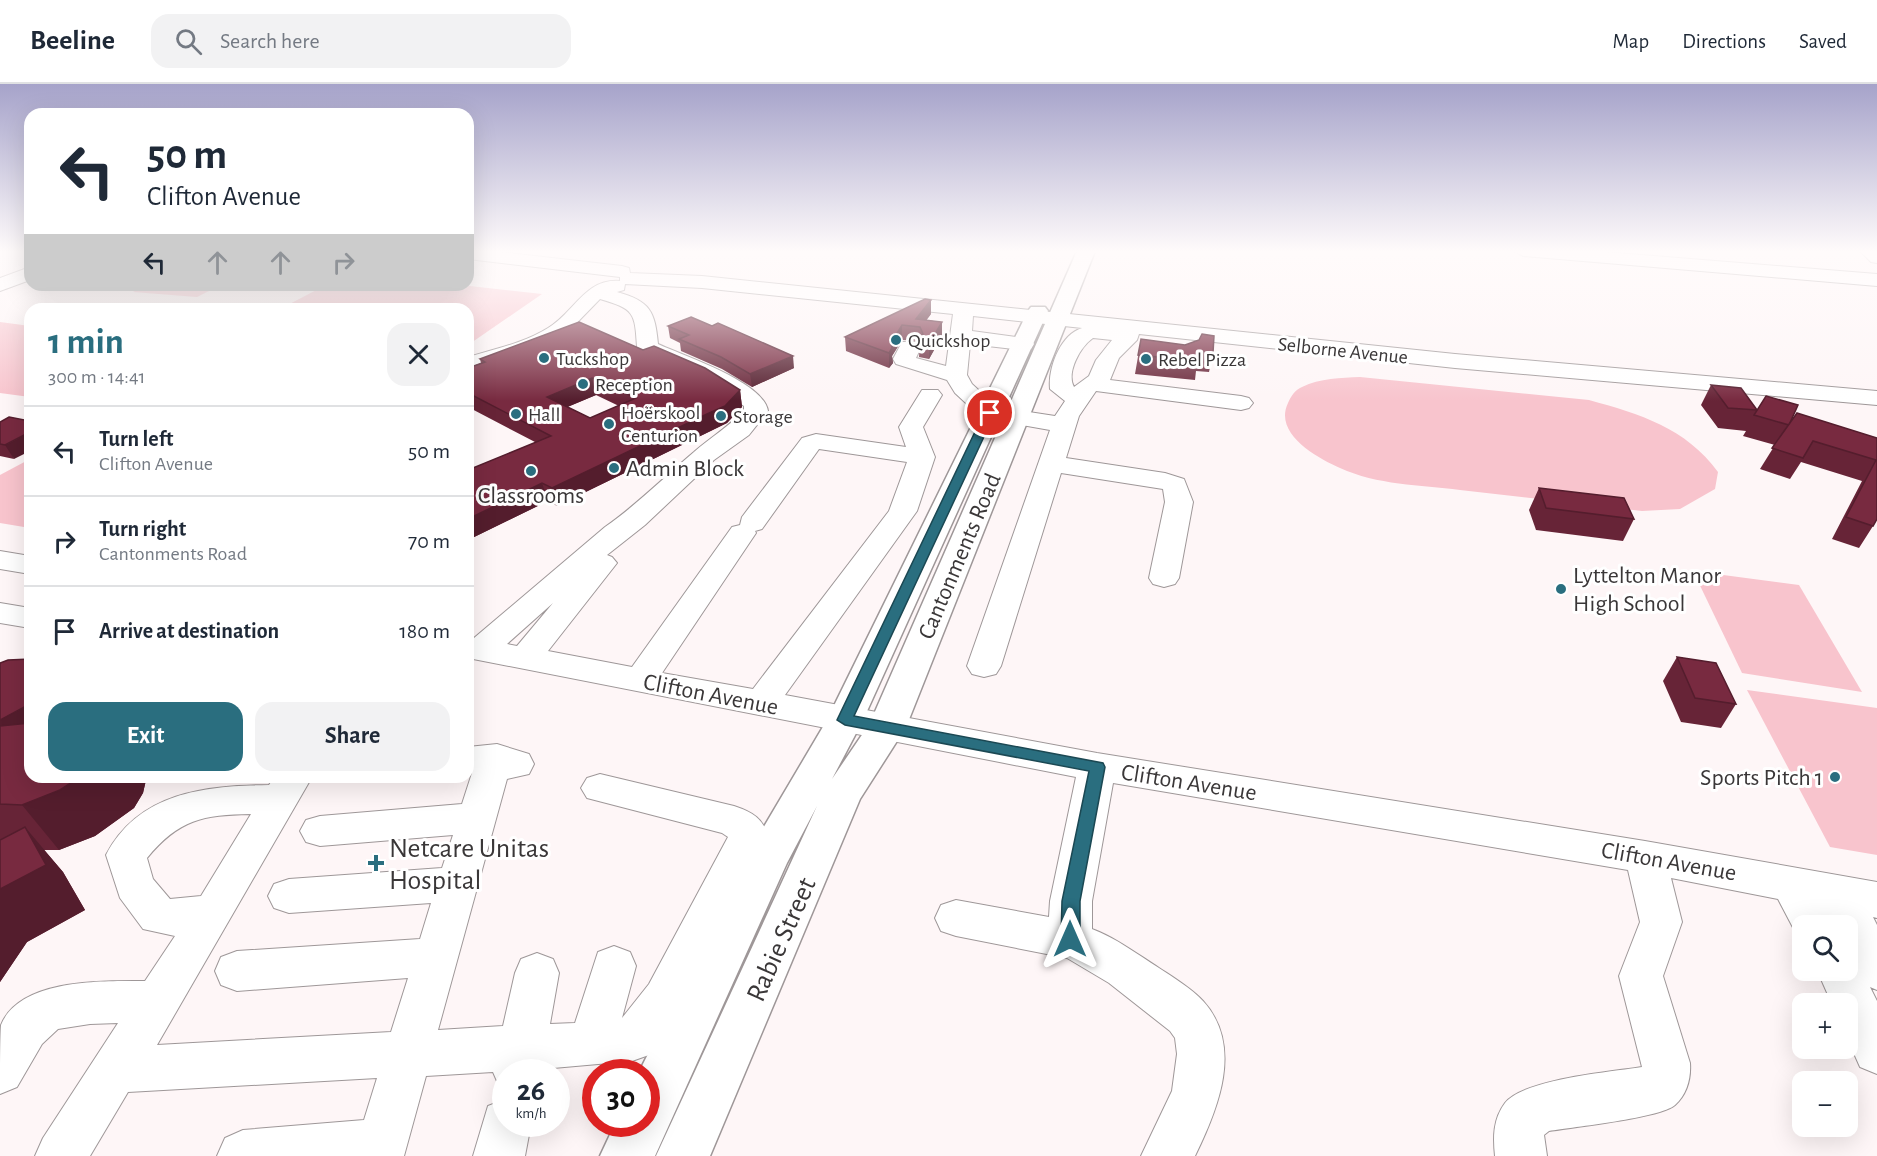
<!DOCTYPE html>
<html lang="en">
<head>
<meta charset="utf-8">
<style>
  :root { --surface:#fff; --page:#f2f2f3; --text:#1f2937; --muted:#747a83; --line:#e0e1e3; --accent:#2a6e7f }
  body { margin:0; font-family:"Alegreya Sans",sans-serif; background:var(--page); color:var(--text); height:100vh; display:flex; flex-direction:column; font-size:22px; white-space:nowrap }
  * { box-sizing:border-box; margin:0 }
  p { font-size:20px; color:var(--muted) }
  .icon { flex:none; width:33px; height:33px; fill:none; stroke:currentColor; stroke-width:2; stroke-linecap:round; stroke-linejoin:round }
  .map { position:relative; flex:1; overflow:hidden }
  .sheet { position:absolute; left:24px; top:219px; width:450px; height:480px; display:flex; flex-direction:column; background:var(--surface); border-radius:18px; box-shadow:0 6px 24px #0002 }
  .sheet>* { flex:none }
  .top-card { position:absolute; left:24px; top:24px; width:450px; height:183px; border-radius:18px; box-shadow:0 6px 24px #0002; background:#fff; color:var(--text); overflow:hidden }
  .controls { position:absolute; left:1792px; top:831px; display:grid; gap:12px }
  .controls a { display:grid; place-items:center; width:66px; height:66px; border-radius:12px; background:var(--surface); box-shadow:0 6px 24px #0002; font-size:30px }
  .speed { position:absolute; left:492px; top:975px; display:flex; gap:12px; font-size:30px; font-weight:700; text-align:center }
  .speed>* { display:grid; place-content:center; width:78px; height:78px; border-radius:50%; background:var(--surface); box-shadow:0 6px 24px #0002; line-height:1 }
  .speed small { font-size:15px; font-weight:400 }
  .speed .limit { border:9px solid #d22; background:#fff; color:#111 }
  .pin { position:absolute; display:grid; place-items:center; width:51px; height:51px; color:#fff; margin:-26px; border:3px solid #fff; border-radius:50%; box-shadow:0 2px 6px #0007 }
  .me { position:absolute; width:66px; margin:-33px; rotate:0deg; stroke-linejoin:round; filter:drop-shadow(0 0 4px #0008) }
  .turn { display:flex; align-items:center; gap:21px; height:126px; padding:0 24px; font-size:27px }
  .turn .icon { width:78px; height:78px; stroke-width:2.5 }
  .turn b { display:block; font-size:42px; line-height:51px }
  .lanes { display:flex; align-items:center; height:57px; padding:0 24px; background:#0003; justify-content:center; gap:30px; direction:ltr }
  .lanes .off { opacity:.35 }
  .round { display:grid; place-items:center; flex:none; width:63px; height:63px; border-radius:18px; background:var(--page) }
  .headline { display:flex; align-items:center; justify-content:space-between; height:102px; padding:0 24px }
  h1 { font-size:36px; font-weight:700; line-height:45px; color:var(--accent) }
  .primary-button { display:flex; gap:12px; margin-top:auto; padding:12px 24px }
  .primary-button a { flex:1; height:69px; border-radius:18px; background:var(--accent); color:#fff; font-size:24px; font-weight:700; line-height:69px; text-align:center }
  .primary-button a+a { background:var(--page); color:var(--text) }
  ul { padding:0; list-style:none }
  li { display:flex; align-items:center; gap:18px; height:90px; padding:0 24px; border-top:2px solid var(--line) }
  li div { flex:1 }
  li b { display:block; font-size:22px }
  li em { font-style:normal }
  header { display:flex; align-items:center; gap:36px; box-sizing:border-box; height:84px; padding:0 30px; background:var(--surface); border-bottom:2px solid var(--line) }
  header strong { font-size:28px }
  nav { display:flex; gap:33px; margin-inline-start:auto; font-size:21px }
  .search { width:420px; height:54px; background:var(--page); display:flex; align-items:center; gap:15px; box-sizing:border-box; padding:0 21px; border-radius:18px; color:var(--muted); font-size:22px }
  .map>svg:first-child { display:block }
  .green { fill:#f8c4cd }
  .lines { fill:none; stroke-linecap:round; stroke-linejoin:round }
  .minor-casing { stroke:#9e9798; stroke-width:2 }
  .major-casing { stroke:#9e9798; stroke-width:3 }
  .minor { fill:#fff; fill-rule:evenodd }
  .major { fill:#fff; fill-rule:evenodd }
  .wall { fill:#672437; fill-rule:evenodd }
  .shaded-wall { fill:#541d2d }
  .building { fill:#782a40; stroke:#541d2d; stroke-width:1.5; fill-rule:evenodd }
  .route { fill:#2a6e7f; stroke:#1b4853; stroke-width:1.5 }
  .poi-dot { fill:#2a6e7f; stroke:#fff; stroke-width:2 }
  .labels { text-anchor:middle; stroke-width:6; stroke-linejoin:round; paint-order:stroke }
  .far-poi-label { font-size:20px; fill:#3a3738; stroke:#fff; text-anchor:start }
  .far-street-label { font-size:20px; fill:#3a3738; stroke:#fff }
  .poi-label { font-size:24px; fill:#3a3738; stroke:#fff; text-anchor:start }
  .street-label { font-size:24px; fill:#3a3738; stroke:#fff }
  .near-poi-label { font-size:28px; fill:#3a3738; stroke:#fff; text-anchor:start }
  .near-street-label { font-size:28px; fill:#3a3738; stroke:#fff }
</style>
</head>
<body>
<header>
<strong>Beeline</strong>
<div class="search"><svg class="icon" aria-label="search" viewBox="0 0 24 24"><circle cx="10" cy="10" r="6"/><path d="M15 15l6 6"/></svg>Search here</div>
<nav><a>Map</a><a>Directions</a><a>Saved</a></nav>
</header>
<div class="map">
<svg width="1877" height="1072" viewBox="0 0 1877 1072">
  <rect width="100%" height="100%" fill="#fef6f7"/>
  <g class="green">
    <polygon points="146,201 221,201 197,213 133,208"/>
    <polygon points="326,201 461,201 542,210 468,261 468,225 280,225"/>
    <polygon points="0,238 30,242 30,313 0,309"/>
    <path d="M1360 293 1589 316C1640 330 1686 344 1718 388L1715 405 1680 425 1642 427C1582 420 1521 413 1460 406 1420 401 1377 401 1340 384 1318 374 1273 350 1288 319 1291 312 1295 306 1302 303 1320 294 1341 294 1360 293Z"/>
    <polygon points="30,375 30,444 0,439 0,391"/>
    <polygon points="1693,487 1799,501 1862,608 1742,589"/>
    <polygon points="1747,606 1877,624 1877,771 1830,763"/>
  </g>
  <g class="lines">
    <defs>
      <g id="minor">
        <path d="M468 167H491L622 182 629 184 630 189 702 192 1455 270 1877 307V321L1455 284 1139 250 1137 256 1119 274 1110 296 1241 312 1249 314 1253 319 1249 324 1241 326 1096 307 1079 332 1066 374 1165 389 1184 395 1193 418 1179 494 1175 500 1164 503 1153 500 1149 494 1165 418 1163 405 1061 389 1001 582 996 590 984 593 972 590 967 582 1050 346 982 334 955 309 947 296 896 280 893 275 902 258H918L921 263 916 274 946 282 953 230 702 204 625 200 624 206 617 208C650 217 655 227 658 260 684 272 764 298 768 327L749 351 714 376 645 441 607 471 612 473 617 479 548 567 632 583 732 443 740 441 742 433 802 354 816 350 906 363 899 343 922 306H938L942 311 923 343 935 373 917 427 785 611 1097 669 1645 757 1877 798V834L1873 833 1877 841V906L1870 903 1877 917V990L1860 983 1848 956V920H1832L1817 886H1848V842H1803V856L1799 855 1778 815 1671 794 1682 838 1663 892 1690 979C1691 994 1687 1010 1675 1021 1660 1034 1573 1043 1549 1047L1544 1051 1547 1072H1495C1493 1053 1493 1035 1505 1019 1524 995 1611 988 1642 983L1619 892 1640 838 1628 786 1113 699 1092 817V845C1116 854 1137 870 1159 884 1174 894 1191 904 1203 917 1244 962 1218 1025 1195 1072H1141L1172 1007 1177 970 1175 954 1170 947 1109 899 1067 874 956 852 941 847 935 834 941 821 956 816 1049 833 1050 817 1076 693 468 574V552L474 554 605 443C637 421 664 393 694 368 711 353 729 343 744 326V322L709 299 640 268 637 263C635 228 634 225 600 215L564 252 537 267 468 287V273C495 265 524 259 548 244 574 229 585 194 620 197V193L468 175ZM973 232 1082 244C1060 251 1048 284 1050 305L1065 317 1055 332 997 323 972 300 967 291 970 260 1023 266 1031 265 1034 260 1031 255 1023 254 972 247ZM1093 254 1112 256 1096 276 1089 292 1074 303C1066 289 1080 263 1093 254ZM819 365 907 378 889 427 753 605 662 589 756 449 755 447 762 445ZM553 519 517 562 507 560Z"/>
        <polygon points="1514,167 1592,167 1877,190 1877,202 1523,172"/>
        <polygon points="1860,167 1877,167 1877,179 1871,178"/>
        <polygon points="30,183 30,196 0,207 0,194"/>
        <polygon points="0,467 30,472 30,490 0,485"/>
        <polygon points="0,519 30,524 30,544 0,539"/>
        <path d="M497 660 529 670 534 680 529 690 507 695 438 946 503 942 515 889 521 875 537 869 553 875 559 889 550 940 575 939 598 868 614 862 630 868 636 882 622 934 649 900 728 753 722 749 587 714 581 704 587 694 600 690 734 722C752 728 765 735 768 755L681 930 662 960 649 971 632 977 542 985 541 988H506V1007L500 1004 493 988 426 992 404 1072H217L225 1054 243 1046 364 1036 377 994 128 1008 90 1072H35L43 1054 118 939 90 940 58 945 42 960 17 1003 0 1010C0 996 0 952 1 941 20 894 104 897 145 897L175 852 143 845 120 814 106 771C139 708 205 702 269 701L274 693H312L157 961 391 948 408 894 237 907 221 901 215 887 221 873 237 867 420 855 431 819 289 829 274 824 268 812 274 800 289 795 442 784 453 751 320 762 306 758 300 747 306 736 320 732 462 720 472 689H468V663ZM251 730 201 812 170 815 153 795 147 774C179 735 203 731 251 730Z"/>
        <polygon points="506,1015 506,1040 531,1040 525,1072 473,1072 488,1022"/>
      </g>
      <polygon id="major" points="1077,167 1095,167 906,643 860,715 710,1072 656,1072 817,722 787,779 655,1072 600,1072 615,1040 646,1040 646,988 639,988 752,763 827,636 1028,227 1031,223 1045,223 1048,227 863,636 832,695 870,639"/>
    </defs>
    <use href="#minor" class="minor-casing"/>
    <use href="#major" class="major-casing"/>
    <use href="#minor" class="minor"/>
    <use href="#major" class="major"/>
  </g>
  <g class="wall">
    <polygon points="931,230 926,236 942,238 942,252 929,275 919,273 920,257 902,256 892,272 893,279 889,284 846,267 845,253"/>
    <polygon points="668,242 794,284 752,303 722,285 681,267 680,259 670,254"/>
    <polygon points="1141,255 1213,269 1209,288 1196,287 1195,296 1135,290"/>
    <path d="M480 275 740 306 742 323 727 339 557 422 548 417 468 456 535 358 468 323V284L481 279ZM596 311 619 322 590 334 567 323Z"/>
    <polygon points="1711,301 1757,326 1789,341 1877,354 1873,442 1859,464 1832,455 1862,397 1801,378 1790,395 1760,385 1775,361 1743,352 1746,347 1718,344 1701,321"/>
    <polygon points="0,338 14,375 0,372"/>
    <polygon points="1539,404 1634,435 1623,457 1536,446 1529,426"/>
    <polygon points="1677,573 1736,620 1721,644 1681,638 1663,597"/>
    <polygon points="0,579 30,693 145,693 146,696 143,709 134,724 95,752 59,766 44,766 63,788 85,826 27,858 0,898"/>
  </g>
  <g class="shaded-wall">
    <polygon points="931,216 931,230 920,245 916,235"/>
    <polygon points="942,238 942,252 929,275 929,260"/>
    <polygon points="902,241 902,256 892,272 893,279 889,284 889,269 891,259"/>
    <polygon points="793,272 794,284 752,303 750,290"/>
    <polygon points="592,294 596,311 551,330 547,313"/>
    <polygon points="740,306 742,323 727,339 557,422 552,404"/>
    <polygon points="30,348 30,367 14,375 5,361"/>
    <polygon points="542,399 548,417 468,456 468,435"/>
    <polygon points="30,620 30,683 0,667 0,636"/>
    <polygon points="80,693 145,693 146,696 143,709 134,724 95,752 59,766 22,721"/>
    <polygon points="25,743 63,788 85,826 27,858 0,898 0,805"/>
  </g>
  <g class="building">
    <polygon points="925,215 931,216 916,235 942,238 929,260 919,258 923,250 920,243 902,241 891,259 892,264 889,269 845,253"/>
    <polygon points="691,233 712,242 718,239 793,272 750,290 721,273 679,255 689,251 668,242"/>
    <path d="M579 238 643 266 654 262 705 284 740 306 725 322 707 330 552 404 542 399 468 435V386L551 352 468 309V284L485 278 480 275ZM592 294 636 314 590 334 547 313Z"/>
    <polygon points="1202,250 1214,252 1213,269 1199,268 1198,277 1138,271 1141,255 1185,261 1199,256"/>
    <polygon points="1711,301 1741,304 1757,326 1728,324"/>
    <polygon points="1766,312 1798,321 1789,341 1754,331"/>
    <polygon points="1797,329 1877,354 1877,435 1873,442 1846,433 1876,376 1813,357 1803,374 1772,364"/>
    <polygon points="9,333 30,337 30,348 5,361 0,360 0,338"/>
    <polygon points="1539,404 1624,414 1634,435 1546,424"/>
    <polygon points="1677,573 1716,579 1736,620 1695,614"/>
    <polygon points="30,575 30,620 0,636 0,579 8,576"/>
    <polygon points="30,639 30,693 80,693 60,706 22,721 0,720 0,642"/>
    <polygon points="25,743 46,781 0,805 0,756"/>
  </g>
  <linearGradient id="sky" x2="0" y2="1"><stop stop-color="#a6a3ca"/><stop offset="0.53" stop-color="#fffbfb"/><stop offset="1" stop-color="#fffbfb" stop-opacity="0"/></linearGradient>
  <rect width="1877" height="317" fill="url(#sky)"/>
  <polygon class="route" points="990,326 995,329 854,632 1103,679 1105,683 1080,817 1080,855 1077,861 1070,864 1064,861 1061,855 1062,817 1089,687 845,641 837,636 984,329"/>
  <g class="poi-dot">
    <circle cx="896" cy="256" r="6"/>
    <circle cx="544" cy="274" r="6"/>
    <circle cx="1146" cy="275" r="6"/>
    <circle cx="583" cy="300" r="6"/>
    <circle cx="516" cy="330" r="6"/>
    <circle cx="721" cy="332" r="6"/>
    <circle cx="609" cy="340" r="6"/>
    <circle cx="614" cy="384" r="6"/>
    <circle cx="531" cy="387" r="6"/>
    <circle cx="1561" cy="505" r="6"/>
    <circle cx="1835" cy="693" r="6"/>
    <path d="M373 770h6v6h6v6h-6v6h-6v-6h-6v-6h6z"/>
  </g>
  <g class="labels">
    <g class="far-poi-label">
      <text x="908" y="263">Quickshop</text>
      <text x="556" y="281">Tuckshop</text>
      <text x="1158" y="282">Rebel Pizza</text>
      <text x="595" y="307">Reception</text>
      <text x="621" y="335">Hoërskool<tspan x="621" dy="23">Centurion</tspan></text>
      <text x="528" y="337">Hall</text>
      <text x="733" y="339">Storage</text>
    </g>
    <g class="far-street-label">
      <text transform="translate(1343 266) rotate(6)" y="7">Selborne Avenue</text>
    </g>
    <g class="poi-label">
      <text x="626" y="392">Admin Block</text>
      <text x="531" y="419" text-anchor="middle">Classrooms</text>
      <text x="1573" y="499">Lyttelton Manor<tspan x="1573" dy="28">High School</tspan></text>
      <text x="1823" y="701" text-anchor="end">Sports Pitch 1</text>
    </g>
    <g class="street-label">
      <text transform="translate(959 472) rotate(-67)" y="8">Cantonments Road</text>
      <text transform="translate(711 610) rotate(11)" y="8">Clifton Avenue</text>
      <text transform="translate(1189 698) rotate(9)" y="8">Clifton Avenue</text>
      <text transform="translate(1669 777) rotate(10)" y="8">Clifton Avenue</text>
    </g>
    <g class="near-poi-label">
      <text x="389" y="773">Netcare Unitas<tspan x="389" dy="32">Hospital</tspan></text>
    </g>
    <g class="near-street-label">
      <text transform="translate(780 855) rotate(-66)" y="10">Rabie Street</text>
    </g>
  </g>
</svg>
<div class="controls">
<a><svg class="icon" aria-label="search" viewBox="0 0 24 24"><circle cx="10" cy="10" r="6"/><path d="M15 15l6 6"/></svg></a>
<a>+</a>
<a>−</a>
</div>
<div class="speed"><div>26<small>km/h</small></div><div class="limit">30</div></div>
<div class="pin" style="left:990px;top:329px;background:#d93025"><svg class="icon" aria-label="arrive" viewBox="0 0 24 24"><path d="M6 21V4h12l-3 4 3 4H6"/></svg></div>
<svg class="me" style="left:1070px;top:855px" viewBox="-20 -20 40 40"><path d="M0-17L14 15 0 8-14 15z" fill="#2a6e7f" stroke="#fff" stroke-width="4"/></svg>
<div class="top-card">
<div class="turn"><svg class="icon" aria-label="left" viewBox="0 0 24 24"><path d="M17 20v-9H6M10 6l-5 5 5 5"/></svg><div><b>50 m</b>Clifton Avenue</div></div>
<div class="lanes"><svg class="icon" aria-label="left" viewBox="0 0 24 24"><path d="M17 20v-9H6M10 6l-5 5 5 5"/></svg><svg class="icon off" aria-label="ahead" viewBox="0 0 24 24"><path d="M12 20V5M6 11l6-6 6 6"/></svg><svg class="icon off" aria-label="ahead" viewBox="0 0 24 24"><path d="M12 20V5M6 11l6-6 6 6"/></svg><svg class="icon off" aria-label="right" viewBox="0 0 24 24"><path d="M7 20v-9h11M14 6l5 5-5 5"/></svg></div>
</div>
<section class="sheet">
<div class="headline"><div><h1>1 min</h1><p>300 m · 14:41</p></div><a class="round"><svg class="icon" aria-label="close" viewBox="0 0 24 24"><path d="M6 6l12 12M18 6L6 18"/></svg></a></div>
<ul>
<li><svg class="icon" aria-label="left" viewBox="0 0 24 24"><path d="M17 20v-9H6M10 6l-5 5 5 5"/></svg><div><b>Turn left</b><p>Clifton Avenue</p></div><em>50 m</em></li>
<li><svg class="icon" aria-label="right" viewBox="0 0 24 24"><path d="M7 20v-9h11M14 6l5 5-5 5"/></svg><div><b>Turn right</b><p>Cantonments Road</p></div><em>70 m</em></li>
<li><svg class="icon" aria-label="arrive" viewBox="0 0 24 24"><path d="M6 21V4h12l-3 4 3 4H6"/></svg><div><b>Arrive at destination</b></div><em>180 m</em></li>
</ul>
<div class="primary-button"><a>Exit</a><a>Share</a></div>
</section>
</div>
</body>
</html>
